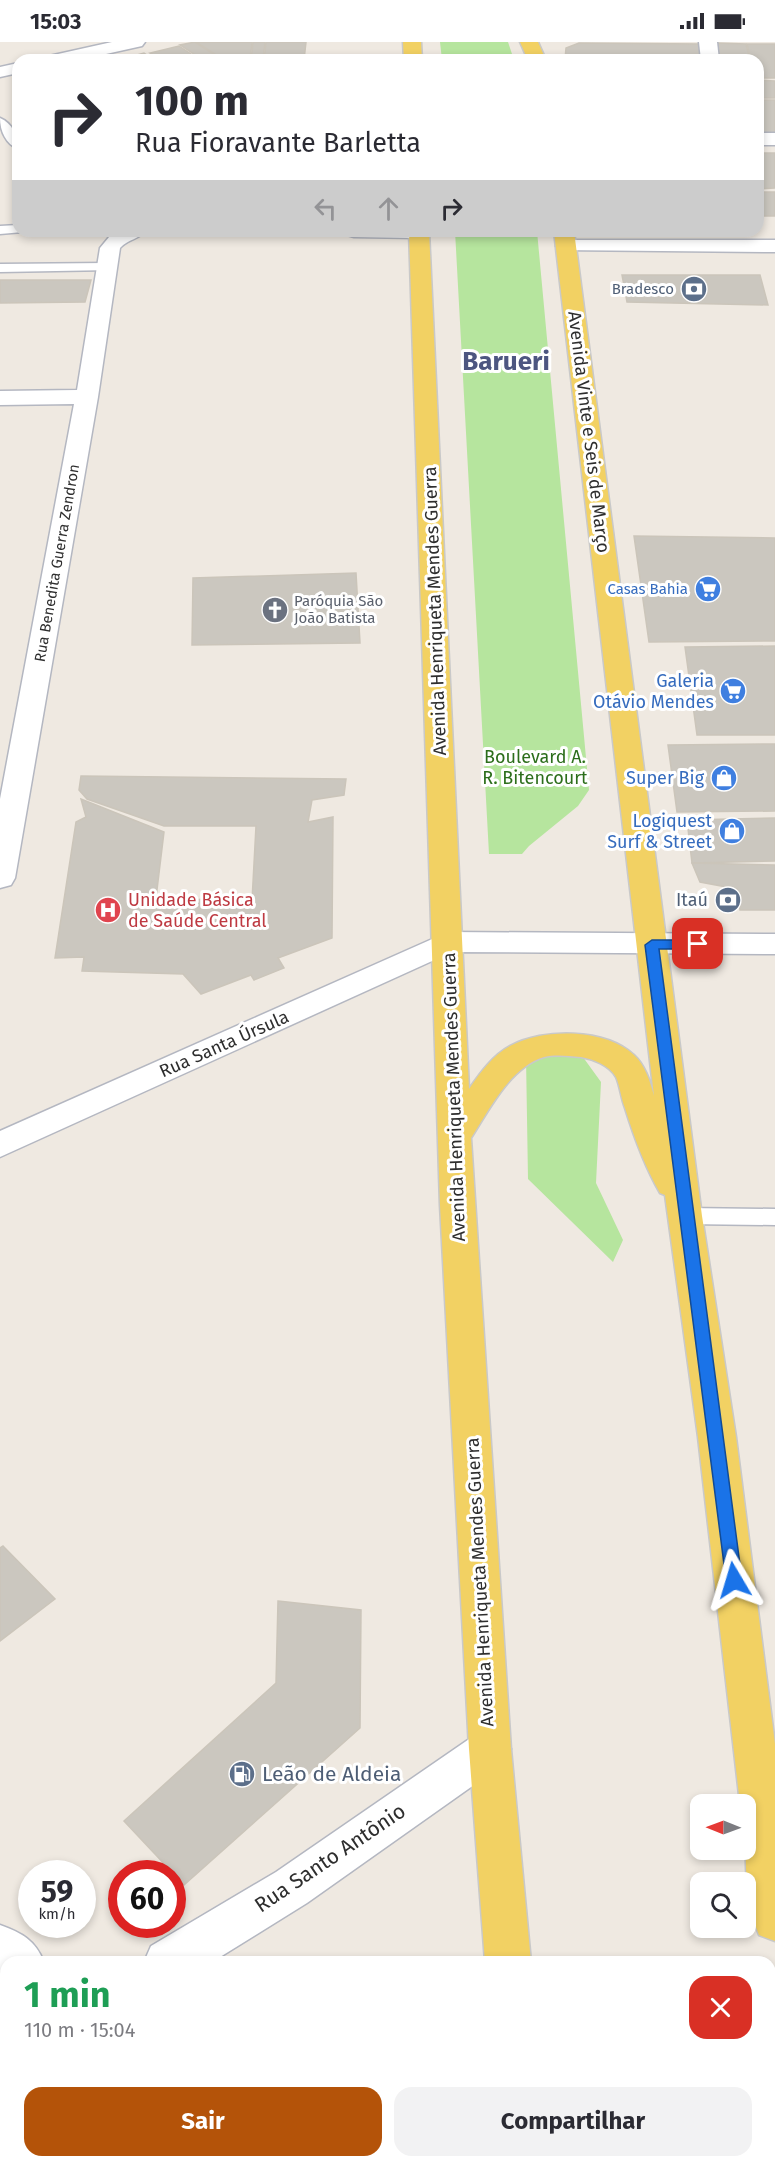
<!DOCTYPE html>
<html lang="pt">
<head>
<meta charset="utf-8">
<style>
  :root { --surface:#fff; --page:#f2f2f3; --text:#2b2b33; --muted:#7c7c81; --accent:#b45309 }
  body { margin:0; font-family:"Fira Sans",sans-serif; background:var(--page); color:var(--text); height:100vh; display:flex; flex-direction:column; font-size:22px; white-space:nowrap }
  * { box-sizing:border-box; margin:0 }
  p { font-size:20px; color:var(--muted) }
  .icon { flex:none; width:33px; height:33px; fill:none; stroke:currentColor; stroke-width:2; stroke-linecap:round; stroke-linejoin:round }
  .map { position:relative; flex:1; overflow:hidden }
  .drawer { position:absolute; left:0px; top:1914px; width:776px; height:212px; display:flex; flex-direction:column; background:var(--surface); border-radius:18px 18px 0 0; box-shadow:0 3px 9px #0003 }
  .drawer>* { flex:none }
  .hud { position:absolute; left:12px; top:12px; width:752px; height:183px; border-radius:18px; box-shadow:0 3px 9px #0003; background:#fff; color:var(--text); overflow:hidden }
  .needle { width:39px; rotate:271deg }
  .buttons { position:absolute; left:690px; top:1752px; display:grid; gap:12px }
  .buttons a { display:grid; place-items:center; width:66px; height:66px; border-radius:12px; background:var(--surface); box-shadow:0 3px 9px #0003; font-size:30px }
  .speed { position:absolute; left:18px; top:1818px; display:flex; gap:12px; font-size:30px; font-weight:700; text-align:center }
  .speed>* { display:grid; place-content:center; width:78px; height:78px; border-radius:50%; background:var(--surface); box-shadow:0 3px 9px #0003; line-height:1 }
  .speed small { font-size:15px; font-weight:400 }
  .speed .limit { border:9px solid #d22; background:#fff; color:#111 }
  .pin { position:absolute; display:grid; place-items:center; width:51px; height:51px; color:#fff; margin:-26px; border-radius:12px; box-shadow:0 3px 9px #0006 }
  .me { position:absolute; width:66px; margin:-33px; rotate:353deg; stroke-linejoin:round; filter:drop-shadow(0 0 4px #0008) }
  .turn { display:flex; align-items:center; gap:21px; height:126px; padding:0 24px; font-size:27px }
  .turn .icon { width:78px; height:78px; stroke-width:2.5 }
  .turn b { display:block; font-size:42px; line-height:51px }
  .lanes { display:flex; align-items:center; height:57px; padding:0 24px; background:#0003; justify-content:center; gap:30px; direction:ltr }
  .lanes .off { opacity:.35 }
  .round { display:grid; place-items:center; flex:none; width:63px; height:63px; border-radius:18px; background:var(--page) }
  .overview { display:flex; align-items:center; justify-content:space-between; height:102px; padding:0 24px }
  h1 { font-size:36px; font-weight:700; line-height:45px; color:#1e9e55 }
  .primary-button { display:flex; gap:12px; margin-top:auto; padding:12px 24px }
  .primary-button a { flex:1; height:69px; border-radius:18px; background:var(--accent); color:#fff; font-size:24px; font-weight:700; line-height:69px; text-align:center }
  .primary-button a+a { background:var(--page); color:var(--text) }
  .status { display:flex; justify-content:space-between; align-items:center; height:42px; padding:0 30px; background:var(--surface); direction:ltr }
  .status svg { height:16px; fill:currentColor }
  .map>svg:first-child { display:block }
  .green { fill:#b6e59e }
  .building { fill:#cbc7bf; stroke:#cbc5ba; stroke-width:1.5 }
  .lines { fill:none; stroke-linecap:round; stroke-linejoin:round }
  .lane-casing { stroke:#b4b7c1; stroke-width:3 }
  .street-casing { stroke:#b4b7c1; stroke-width:3 }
  .secondary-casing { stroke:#b4b7c1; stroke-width:3 }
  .primary-casing { stroke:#c9c9c9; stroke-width:3 }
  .lane { fill:#fff; fill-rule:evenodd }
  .street { fill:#fff; fill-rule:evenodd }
  .secondary { fill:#fff; fill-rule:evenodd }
  .primary { fill:#f2d163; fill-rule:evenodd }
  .route { fill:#1a73e8; stroke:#114b97; stroke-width:1.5 }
  .labels { text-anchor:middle; stroke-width:6; stroke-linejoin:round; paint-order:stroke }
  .far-service-label { font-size:15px; fill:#4e5e75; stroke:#fff; text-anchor:end }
  .far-street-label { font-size:15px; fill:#2e2e2e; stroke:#fff }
  .far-shop-label { font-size:15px; fill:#366cbe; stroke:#fff; text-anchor:end }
  .far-worship-label { font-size:15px; fill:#5b616d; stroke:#fff; text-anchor:start }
  .street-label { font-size:18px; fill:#2e2e2e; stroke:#fff }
  .shop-label { font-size:18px; fill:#366cbe; stroke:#fff; text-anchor:end }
  .park-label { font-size:18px; fill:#2c6e1b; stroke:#fff }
  .health-label { font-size:18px; fill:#be3a42; stroke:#fff; text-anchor:start }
  .service-label { font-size:18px; fill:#4e5e75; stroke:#fff; text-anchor:end }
  .near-service-label { font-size:21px; fill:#4e5e75; stroke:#fff; text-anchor:start }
  .near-street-label { font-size:21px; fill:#2e2e2e; stroke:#fff }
  .far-town-label { font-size:26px; font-weight:bold; fill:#4d5680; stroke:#fff }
</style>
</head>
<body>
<div class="status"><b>15:03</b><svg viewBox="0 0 49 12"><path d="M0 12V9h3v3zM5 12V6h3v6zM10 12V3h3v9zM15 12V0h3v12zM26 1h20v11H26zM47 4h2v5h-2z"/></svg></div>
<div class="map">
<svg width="775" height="2125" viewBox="0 0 775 2125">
  <rect width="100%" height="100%" fill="#efe9e1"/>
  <g class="green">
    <polygon points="440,0 508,0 514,18 442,18"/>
    <polygon points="455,189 537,189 589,748 578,764 529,804 522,812 489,812"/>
    <polygon points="580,1011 601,1040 596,1141 623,1198 613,1220 528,1137 526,1015"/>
  </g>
  <g class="building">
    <polygon points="195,0 223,18 203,18 180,3"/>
    <polygon points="196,0 252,0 250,18 224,18"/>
    <polygon points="253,0 265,0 263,18 251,18"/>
    <polygon points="266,0 306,0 304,18 264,18"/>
    <polygon points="579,1 702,2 705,18 565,18 566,6"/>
    <polygon points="716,1 746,2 750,18 720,18"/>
    <polygon points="747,2 775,2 775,36 758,36 758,18 751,18"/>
    <polygon points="179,4 200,18 161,18 150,11"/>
    <polygon points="144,11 154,18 119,18"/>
    <polygon points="759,38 775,39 775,56 758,56"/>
    <rect x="758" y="58" width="17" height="36"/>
    <polygon points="758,111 775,111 775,146 758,147"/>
    <rect x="758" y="150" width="17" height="24"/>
    <polygon points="622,233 760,233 768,263 627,260"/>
    <polygon points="0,238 91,238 85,260 0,261"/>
    <polygon points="634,494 775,496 775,599 649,600"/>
    <polygon points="356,531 360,601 192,603 193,536"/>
    <polygon points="775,604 775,693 697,693 685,605"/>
    <polygon points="775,702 775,769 677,770 668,703"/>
    <polygon points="81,734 346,737 344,753 312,758 308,780 333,775 332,896 278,916 284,926 254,938 251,933 201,952 183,932 82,929 84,915 55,916 76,780 86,775 81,757 164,790 156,856 252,859 256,784 164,784 87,757 79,748"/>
    <polygon points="775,776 775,819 692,821 687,778"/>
    <polygon points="692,821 775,823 775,868 740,868 737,847 700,840"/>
    <polygon points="3,1504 55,1557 0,1599 0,1506"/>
    <polygon points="278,1559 361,1568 360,1686 184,1843 124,1779 276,1641"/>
    <polygon points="0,2016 6,2017 6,2043 0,2042"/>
    <polygon points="0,2052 6,2053 6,2120 97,2120 96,2125 0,2125"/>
    <polygon points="123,2120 179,2120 178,2125 122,2125"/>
  </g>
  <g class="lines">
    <defs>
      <g id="lane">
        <path d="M0 76C12 81 18 94 18 107 6 102 0 89 0 76Z"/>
        <polygon points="18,183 18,189 23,190 0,192 0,184"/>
        <polygon points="107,221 114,225 112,228 0,230 0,222"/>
        <polygon points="685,1166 775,1167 775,1183 685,1182 677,1180 674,1174 677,1168"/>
      </g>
      <g id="street">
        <polygon points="699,0 717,0 719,18 701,18"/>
        <rect x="758" y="91" width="17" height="12"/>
        <path d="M114 189H145C140 197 128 197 120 206L98 355 15 836 11 843 0 846V757L74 362 0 363V349L77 348 100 206Z"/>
        <polygon points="344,189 429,189 429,190 426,194 419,196 354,195 347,193"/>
        <polygon points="566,198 775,198 775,210 559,208 556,204 559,200"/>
        <polygon points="448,890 775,892 775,912 452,910 0,1115 0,1089"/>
        <polygon points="490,1687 505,1693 511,1707 505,1721 307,1861 212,1920 144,1920 151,1904 276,1830 475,1693"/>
        <path d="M0 1883C22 1891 35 1898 44 1920H6V1936L0 1932Z"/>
      </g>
      <g id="secondary">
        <polygon points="112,0 145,0 142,4 79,18 46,18 49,14"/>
        <polygon points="18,21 18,31 0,35 0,25"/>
      </g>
      <g id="primary">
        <polygon points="403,0 421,0 422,18 404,18"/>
        <polygon points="520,0 538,0 546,18 528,18"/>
        <path d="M409 189H429L469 1047C480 1031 493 1013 510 1004 543 986 605 986 634 1013 645 1023 650 1039 654 1054L554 189H574L702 1174 736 1395 775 1702V1899L759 1893C742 1853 746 1805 746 1762H740L698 1395 665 1153 660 1151C645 1125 634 1095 625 1066 621 1056 620 1044 616 1035 609 1023 593 1017 581 1015 568 1014 556 1012 544 1015 510 1025 489 1068 471 1096L511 1707 531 1920H485L469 1707 440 1163Z"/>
        <rect x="500" y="2120" width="48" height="5"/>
      </g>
    </defs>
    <use href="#lane" class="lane-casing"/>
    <use href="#street" class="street-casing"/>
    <use href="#secondary" class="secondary-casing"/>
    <use href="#primary" class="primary-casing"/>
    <use href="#lane" class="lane"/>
    <use href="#street" class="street"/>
    <use href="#secondary" class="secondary"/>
    <use href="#primary" class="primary"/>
  </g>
  <polygon class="route" points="652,898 698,898 704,902 698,907 659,907 742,1538 740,1543 734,1545 728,1543 726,1538 645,903"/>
  <defs>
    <symbol id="bank-disc" viewBox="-11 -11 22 22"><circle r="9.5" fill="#5c6f8a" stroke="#fff"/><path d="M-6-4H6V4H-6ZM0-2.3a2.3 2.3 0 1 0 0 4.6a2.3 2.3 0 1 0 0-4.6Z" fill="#fff"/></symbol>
    <symbol id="supermarket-disc" viewBox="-11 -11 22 22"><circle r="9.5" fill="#3f7fe0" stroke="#fff"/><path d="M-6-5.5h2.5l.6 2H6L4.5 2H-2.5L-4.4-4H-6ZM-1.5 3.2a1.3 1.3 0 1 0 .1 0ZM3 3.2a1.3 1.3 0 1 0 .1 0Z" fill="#fff"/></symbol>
    <symbol id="church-disc" viewBox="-11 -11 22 22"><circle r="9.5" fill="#6b7280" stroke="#fff"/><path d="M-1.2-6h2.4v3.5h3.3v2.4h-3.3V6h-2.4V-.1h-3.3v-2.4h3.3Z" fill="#fff"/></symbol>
    <symbol id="shop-disc" viewBox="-11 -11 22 22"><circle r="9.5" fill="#3f7fe0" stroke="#fff"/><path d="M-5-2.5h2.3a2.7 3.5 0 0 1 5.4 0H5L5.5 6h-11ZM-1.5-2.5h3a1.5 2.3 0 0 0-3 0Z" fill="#fff"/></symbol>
    <symbol id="hospital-disc" viewBox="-11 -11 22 22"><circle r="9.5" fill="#e0444e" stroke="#fff"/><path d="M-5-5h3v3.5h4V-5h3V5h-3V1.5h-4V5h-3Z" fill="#fff"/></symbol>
    <symbol id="fuel-disc" viewBox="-11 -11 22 22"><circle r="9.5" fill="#5c6f8a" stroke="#fff"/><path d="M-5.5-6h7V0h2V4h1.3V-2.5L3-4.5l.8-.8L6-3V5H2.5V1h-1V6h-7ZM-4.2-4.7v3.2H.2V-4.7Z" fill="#fff"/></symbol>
  </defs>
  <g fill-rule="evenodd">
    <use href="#bank-disc" x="679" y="232" width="30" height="30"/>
    <use href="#supermarket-disc" x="693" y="532" width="30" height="30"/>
    <use href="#church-disc" x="260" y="553" width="30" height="30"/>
    <use href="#supermarket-disc" x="718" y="634" width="30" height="30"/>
    <use href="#shop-disc" x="709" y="721" width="30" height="30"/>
    <use href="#shop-disc" x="717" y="774" width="30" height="30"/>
    <use href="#bank-disc" x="713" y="843" width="30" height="30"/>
    <use href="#hospital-disc" x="93" y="853" width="30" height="30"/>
    <use href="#fuel-disc" x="227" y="1717" width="30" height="30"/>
  </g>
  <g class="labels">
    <g class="far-service-label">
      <text x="674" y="252">Bradesco</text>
    </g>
    <g class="far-street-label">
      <text transform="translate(57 521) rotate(-80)" y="5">Rua Benedita Guerra Zendron</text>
    </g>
    <g class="far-shop-label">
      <text x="688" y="552">Casas Bahia</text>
    </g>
    <g class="far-worship-label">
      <text x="294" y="564">Paróquia São<tspan x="294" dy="17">João Batista</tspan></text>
    </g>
    <g class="street-label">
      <text transform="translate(589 390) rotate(83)" y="6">Avenida Vinte e Seis de Março</text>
      <text transform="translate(435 569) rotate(-92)" y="6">Avenida Henriqueta Mendes Guerra</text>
      <text transform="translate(224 1002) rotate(-24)" y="6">Rua Santa Úrsula</text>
      <text transform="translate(454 1055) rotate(-92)" y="6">Avenida Henriqueta Mendes Guerra</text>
      <text transform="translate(480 1540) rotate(-93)" y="6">Avenida Henriqueta Mendes Guerra</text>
    </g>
    <g class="shop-label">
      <text x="714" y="645">Galeria<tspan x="714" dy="21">Otávio Mendes</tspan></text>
      <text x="704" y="742">Super Big</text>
      <text x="712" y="785">Logiquest<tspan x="712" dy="21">Surf &amp; Street</tspan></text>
    </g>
    <g class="park-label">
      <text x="535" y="721">Boulevard A.<tspan x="535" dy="21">R. Bitencourt</tspan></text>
    </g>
    <g class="health-label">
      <text x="128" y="864">Unidade Básica<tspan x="128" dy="21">de Saúde Central</tspan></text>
    </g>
    <g class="service-label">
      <text x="708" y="864">Itaú</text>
    </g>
    <g class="near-service-label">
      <text x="262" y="1739">Leão de Aldeia</text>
    </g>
    <g class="near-street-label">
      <text transform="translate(330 1816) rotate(-34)" y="7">Rua Santo Antônio</text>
    </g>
    <g class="far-town-label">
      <text x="506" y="328">Barueri</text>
    </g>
  </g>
</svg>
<div class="buttons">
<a><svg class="needle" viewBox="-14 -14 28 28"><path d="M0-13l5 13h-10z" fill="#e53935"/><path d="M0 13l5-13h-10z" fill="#7c7c81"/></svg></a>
<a><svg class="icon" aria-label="search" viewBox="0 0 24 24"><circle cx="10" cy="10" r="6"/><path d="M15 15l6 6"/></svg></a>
</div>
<div class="speed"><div>59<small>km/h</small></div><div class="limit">60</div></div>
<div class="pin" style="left:698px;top:902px;background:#d93025"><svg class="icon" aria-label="arrive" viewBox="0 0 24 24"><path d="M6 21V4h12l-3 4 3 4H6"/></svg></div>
<svg class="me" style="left:734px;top:1538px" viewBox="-20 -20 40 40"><path d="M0-17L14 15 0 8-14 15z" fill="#1a73e8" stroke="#fff" stroke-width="4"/></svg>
<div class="hud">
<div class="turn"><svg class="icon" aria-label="right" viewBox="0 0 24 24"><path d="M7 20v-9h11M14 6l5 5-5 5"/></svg><div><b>100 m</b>Rua Fioravante Barletta</div></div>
<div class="lanes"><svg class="icon off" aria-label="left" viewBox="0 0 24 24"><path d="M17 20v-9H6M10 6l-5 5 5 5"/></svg><svg class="icon off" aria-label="ahead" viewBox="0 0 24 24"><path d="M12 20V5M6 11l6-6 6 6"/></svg><svg class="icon" aria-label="right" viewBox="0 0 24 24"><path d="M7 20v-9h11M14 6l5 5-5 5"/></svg></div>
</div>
<section class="drawer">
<div class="overview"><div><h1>1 min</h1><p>110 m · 15:04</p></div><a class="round" style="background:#d93025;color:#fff"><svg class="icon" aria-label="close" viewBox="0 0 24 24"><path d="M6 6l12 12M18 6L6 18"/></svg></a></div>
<div class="primary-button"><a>Sair</a><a>Compartilhar</a></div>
</section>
</div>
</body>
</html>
